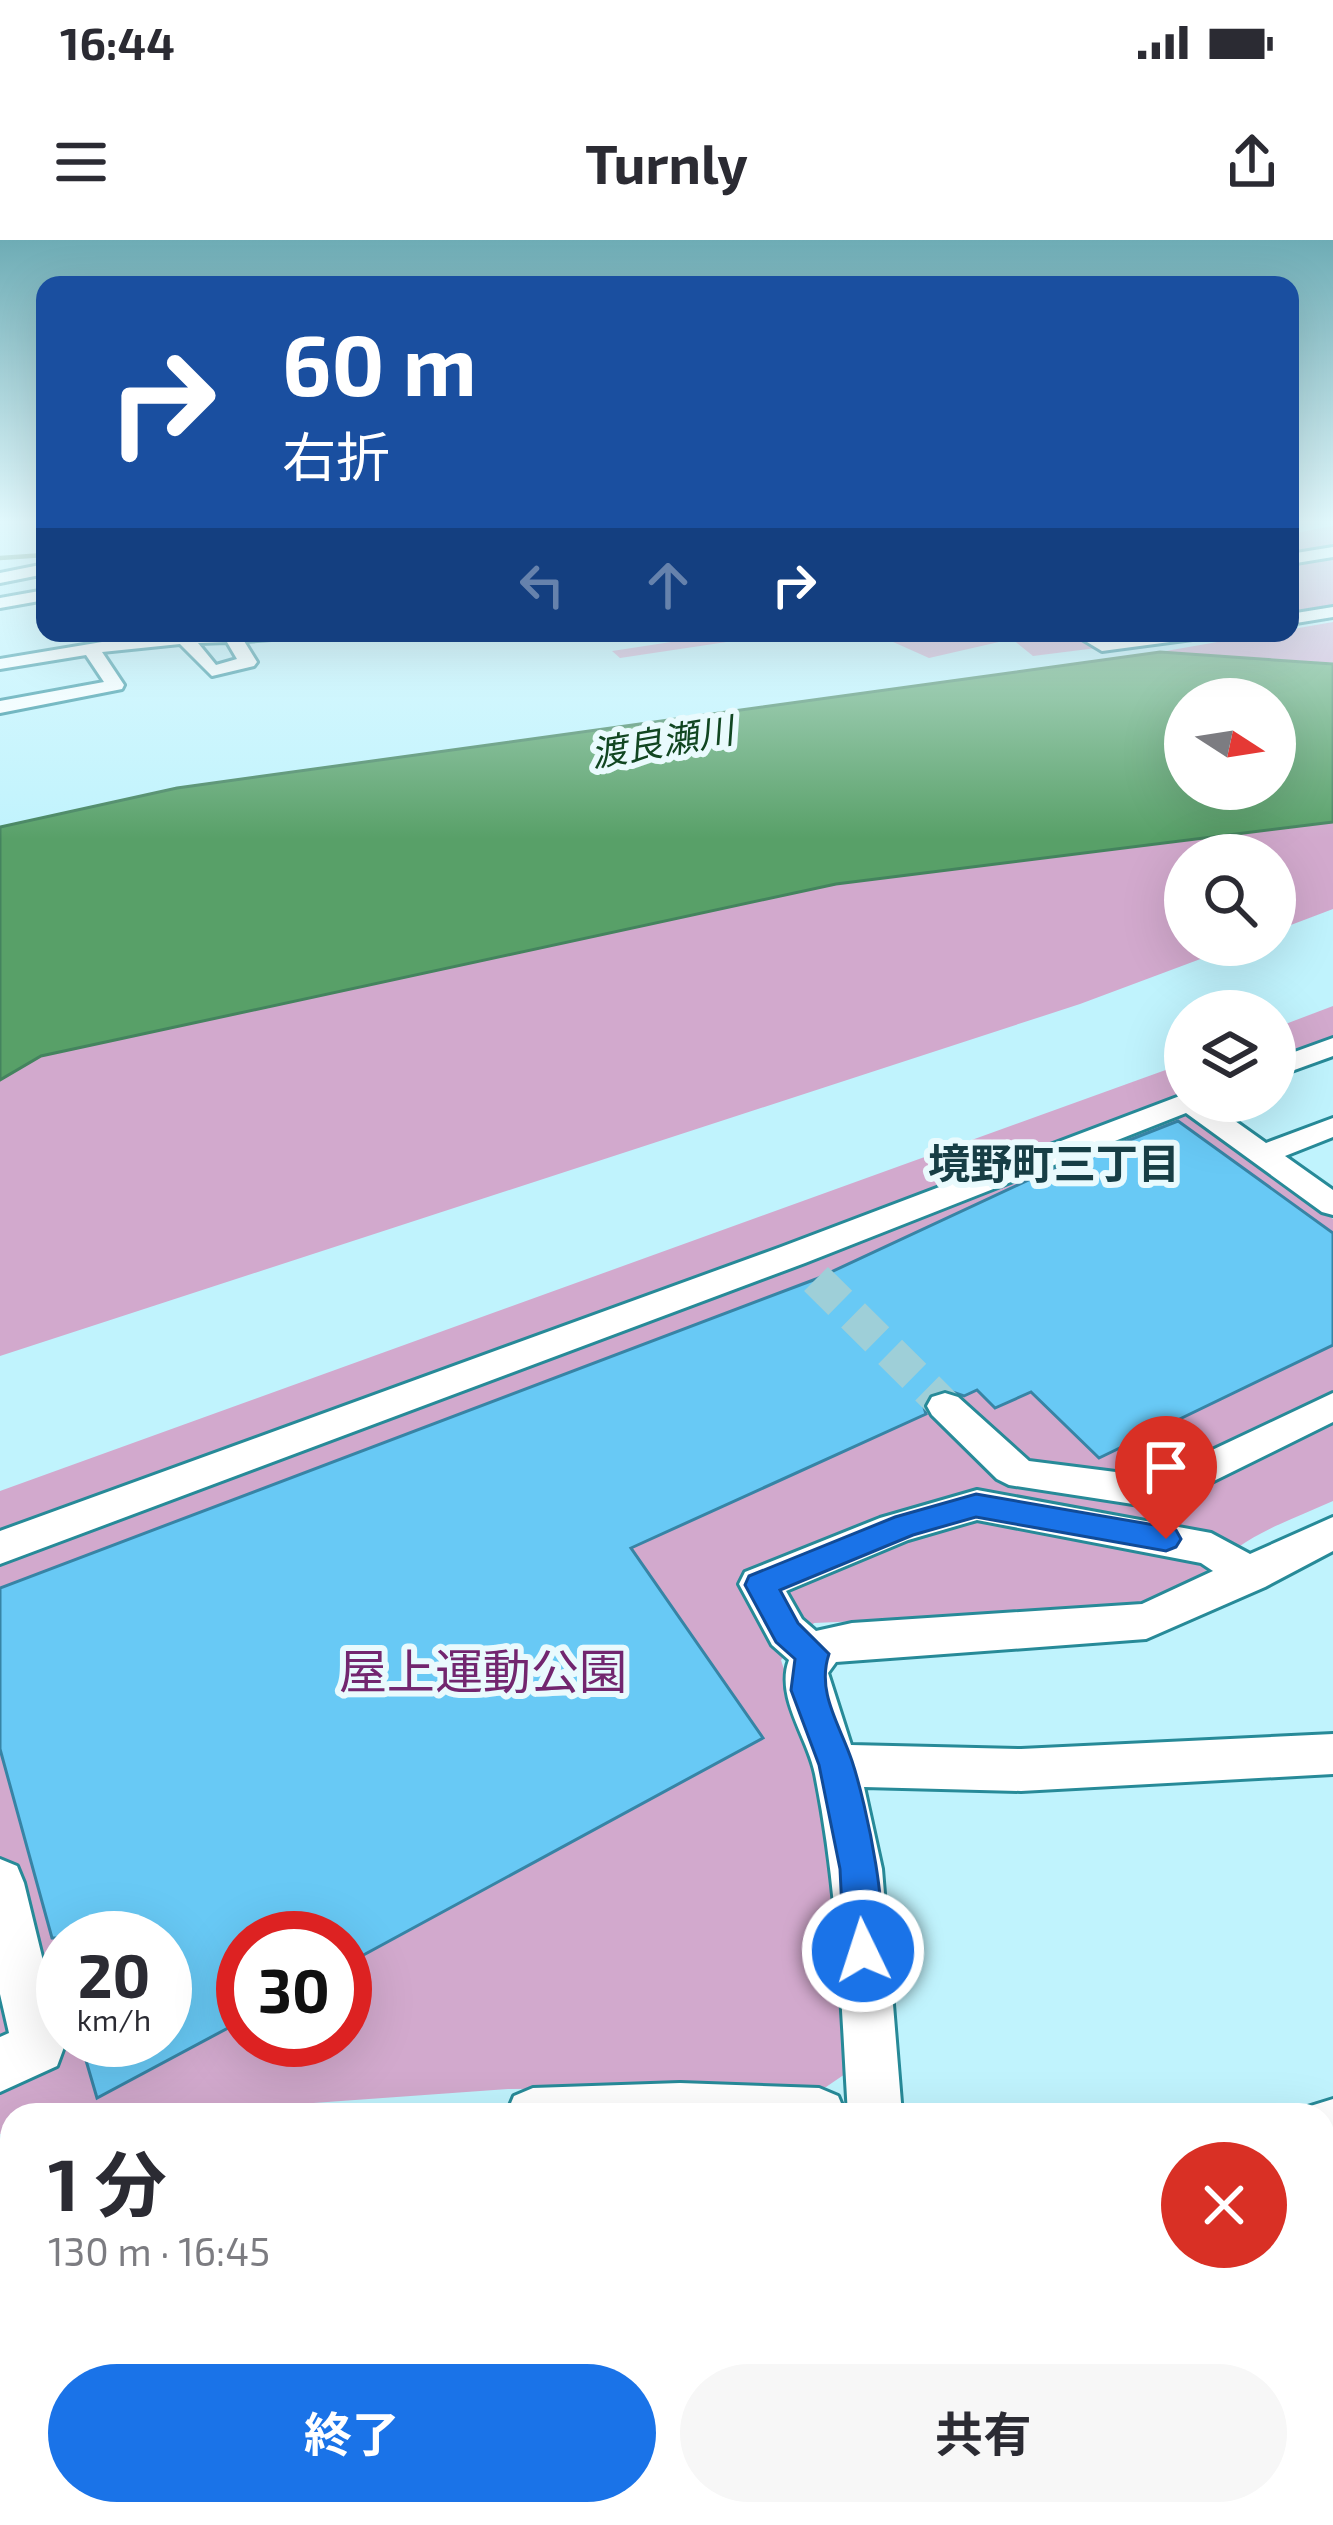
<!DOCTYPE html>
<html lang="ja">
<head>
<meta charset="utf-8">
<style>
  :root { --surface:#fff; --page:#f7f7f7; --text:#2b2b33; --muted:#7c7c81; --accent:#1a73e8 }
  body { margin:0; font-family:"Exo 2","Noto Sans JP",sans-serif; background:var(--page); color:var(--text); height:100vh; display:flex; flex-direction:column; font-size:45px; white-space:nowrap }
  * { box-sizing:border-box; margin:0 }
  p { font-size:39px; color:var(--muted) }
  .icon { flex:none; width:66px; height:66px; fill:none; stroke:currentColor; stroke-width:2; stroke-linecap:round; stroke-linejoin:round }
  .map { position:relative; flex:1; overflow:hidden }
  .sheet { position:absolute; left:0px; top:1863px; width:1335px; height:423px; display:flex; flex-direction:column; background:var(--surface); border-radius:36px 36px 0 0; box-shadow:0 12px 48px #0002 }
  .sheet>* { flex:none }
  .top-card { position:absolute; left:36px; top:36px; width:1263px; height:366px; border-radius:24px; box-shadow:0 12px 48px #0002; background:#1a4fa0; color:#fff; overflow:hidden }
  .needle { width:78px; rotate:102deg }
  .fabs { position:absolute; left:1164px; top:438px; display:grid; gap:24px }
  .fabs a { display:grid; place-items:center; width:132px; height:132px; border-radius:50%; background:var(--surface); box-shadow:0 12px 48px #0002; font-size:60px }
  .speed { position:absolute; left:36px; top:1671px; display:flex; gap:24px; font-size:60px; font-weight:700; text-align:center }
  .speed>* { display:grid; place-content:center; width:156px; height:156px; border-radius:50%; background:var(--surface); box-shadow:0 12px 48px #0002; line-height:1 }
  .speed small { font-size:30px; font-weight:400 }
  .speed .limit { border:18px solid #d22; background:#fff; color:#111 }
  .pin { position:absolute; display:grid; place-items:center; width:102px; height:102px; color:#fff; margin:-123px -51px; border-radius:50% 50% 50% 0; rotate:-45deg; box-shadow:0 0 12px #0007 }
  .pin .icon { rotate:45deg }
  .me { position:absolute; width:132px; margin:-66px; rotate:356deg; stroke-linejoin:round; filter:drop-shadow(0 0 9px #0008) }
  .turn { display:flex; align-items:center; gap:42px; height:252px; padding:0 48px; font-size:54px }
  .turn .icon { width:156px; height:156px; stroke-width:2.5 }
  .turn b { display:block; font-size:84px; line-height:102px }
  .lanes { display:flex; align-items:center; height:114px; padding:0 48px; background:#0003; justify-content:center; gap:60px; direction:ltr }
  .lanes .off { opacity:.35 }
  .round { display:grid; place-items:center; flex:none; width:126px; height:126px; border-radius:63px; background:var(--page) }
  .headline { display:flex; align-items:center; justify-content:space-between; height:204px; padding:0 48px }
  h1 { font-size:72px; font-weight:700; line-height:90px }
  .action { display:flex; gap:24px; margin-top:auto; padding:24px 48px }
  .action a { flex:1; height:138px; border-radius:72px; background:var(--accent); color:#fff; font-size:48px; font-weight:700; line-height:138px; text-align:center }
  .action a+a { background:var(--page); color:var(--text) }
  .status { display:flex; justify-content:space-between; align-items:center; height:84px; padding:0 60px; background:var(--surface); direction:ltr }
  .status svg { height:33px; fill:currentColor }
  header { display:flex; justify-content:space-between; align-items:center; height:156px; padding:0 48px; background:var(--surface); font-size:54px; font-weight:700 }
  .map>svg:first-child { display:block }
  .green { fill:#d2a9cd; fill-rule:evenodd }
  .water { fill:#58a068; stroke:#44835e; stroke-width:3; fill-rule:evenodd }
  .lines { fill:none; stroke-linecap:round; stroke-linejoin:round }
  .stream { stroke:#44835e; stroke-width:4.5 }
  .building { fill:#68c9f5; stroke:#3784a5; stroke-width:3 }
  .minor-tunnel { stroke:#9ecfd8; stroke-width:34; stroke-dasharray:34 18; stroke-linecap:butt }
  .minor-casing { stroke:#278a98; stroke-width:6 }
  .minor { fill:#fff; fill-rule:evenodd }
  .route { fill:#1a73e8; stroke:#114b97; stroke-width:3 }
  .labels { text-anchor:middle; stroke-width:12; stroke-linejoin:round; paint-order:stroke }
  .far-water-label { font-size:36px; font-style:italic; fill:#114621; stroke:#e9fafd }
  .neighbourhood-label { font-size:42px; font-weight:bold; fill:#173e45; stroke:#e9fafd }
  .near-park-label { font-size:48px; fill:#72266f; stroke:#e9fafd }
</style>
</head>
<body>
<div class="status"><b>16:44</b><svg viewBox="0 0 49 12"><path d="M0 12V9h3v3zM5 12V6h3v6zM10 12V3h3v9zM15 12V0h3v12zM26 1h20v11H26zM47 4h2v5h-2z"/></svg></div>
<header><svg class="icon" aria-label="menu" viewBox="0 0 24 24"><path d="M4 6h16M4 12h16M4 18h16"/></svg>Turnly<svg class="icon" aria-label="share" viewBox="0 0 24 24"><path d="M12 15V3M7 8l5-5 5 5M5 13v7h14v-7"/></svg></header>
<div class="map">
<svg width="1333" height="2285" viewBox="0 0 1333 2285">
  <rect width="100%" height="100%" fill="#c0f3fd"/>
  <g class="green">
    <polygon points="1333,286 1333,376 1290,383 1290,294"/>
    <polygon points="1333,382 1333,423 1160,412"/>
    <polygon points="730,393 824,393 760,397 620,418 612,411"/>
    <polygon points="873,393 1216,393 1033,416 1012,399 929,418"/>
    <polygon points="1333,582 1333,669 1275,691 1275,615 1185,615 1185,705 1238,705 1080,764 0,1116 0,840 41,816 836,644"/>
    <polygon points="1333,766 1333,797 1275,819 1275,788"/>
    <path d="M1185 823V854L1173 860 1333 979V1261C1302 1275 1265 1288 1237 1308 1194 1340 1174 1357 1119 1370L814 1383 781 1420 820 1543 837 1631 848 1832 826 1847 508 1849 148 1875H12V1892L0 1894V1251ZM63 1698H165V1800H63ZM243 1698H345V1800H243Z"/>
  </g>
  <path class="water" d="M1160 412 1333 424V582L836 644 41 816 0 840V587L177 548ZM1185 459H1275V549H1185Z"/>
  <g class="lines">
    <polyline class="stream" points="0,318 45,315"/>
  </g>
  <polygon class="building" points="1178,881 1333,993 1333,1105 1099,1218 1031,1152 995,1168 977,1150 964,1156 944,1149 928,1155 923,1164 926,1174 631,1308 763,1498 345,1725 345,1698 243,1698 243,1780 97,1858 80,1800 165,1800 165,1698 52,1698 0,1509 0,1348 816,1039 1035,937"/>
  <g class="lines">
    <polyline class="minor-tunnel" points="816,1039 945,1166"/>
    <defs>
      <g id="minor">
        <polygon points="1333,307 1333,317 1290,324 1290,314"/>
        <polygon points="45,324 45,334 0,343 0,333"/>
        <polygon points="45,350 45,360 0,368 0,358"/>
        <polygon points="1333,367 1333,377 1290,384 1290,374"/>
        <path d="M197 393H295L286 398 244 401 257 422 254 426 212 436 180 404 102 412 124 445 122 449 0 473V461L104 442 86 415 0 429V419L132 397ZM227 402 237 419 216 425 198 403Z"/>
        <polygon points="905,393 924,393 925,394 916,399"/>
        <polygon points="1072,393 1093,393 1105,400 1209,393 1200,398 1102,411"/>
        <polygon points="1333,798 1333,816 1275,837 1275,819"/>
        <polygon points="1185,854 1185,861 1207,861 1266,903 1333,878 1333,897 1285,916 1333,950 1333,975 1322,972 1186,873 805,1023 0,1324 0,1291 781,1007"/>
        <polygon points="945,1153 958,1157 1029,1221 1155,1237 1333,1153 1333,1182 1159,1268 1009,1245 997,1239 932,1175 927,1166 932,1157"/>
        <path d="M977 1250 1211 1293 1250 1314 1333 1277V1311L1265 1347 1146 1399 836 1422 828 1433 851 1505 1021 1509 1333 1494V1534L1021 1551 864 1547 882 1629 902 1875H848C841 1759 838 1648 815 1534 808 1498 775 1457 789 1420L772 1405 739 1344 745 1332 880 1278ZM977 1280 1201 1323 1213 1331 1142 1364 852 1383 816 1391 802 1379 786 1351 908 1300Z"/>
        <polygon points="0,1619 17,1626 24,1643 64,1807 57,1826 0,1852 0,1797 9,1793 0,1754"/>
        <polygon points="680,1843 819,1848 838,1856 846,1875 506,1875 514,1856 533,1848"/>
        <polygon points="1333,1859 1333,1913 1323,1914 1323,1875 1301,1875 1304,1868"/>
        <polygon points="12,1953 12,2009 0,2012 0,1954"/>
        <polygon points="4,2206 12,2210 12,2274 34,2274 33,2285 0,2285 0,2208"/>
        <polygon points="604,2274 728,2274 732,2285 608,2285"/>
        <polygon points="1017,2274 1082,2274 1086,2285 1021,2285"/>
      </g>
    </defs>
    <use href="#minor" class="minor-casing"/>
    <use href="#minor" class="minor"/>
  </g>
  <linearGradient id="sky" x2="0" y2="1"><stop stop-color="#6eacb5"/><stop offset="0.47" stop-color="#e3fafe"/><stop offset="1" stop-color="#e3fafe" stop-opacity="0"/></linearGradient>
  <rect width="1333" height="599" fill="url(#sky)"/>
  <path class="route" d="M976 1254 1166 1287 1176 1290 1181 1299 1176 1307 1166 1311 976 1277 913 1295 780 1350 798 1383 829 1414C816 1452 840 1485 852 1521 866 1563 893 1686 877 1724L863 1730 850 1724 844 1711 840 1629 819 1525 791 1450 795 1419 776 1402 745 1345 749 1336 895 1277Z"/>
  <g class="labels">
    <g class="far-water-label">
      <text transform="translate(662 502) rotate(-10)" y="13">渡良瀬川</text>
    </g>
    <g class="neighbourhood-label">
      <text x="1054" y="939">境野町三丁目</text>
    </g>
    <g class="near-park-label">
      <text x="483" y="1449">屋上運動公園</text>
    </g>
  </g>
</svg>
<div class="fabs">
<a><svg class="needle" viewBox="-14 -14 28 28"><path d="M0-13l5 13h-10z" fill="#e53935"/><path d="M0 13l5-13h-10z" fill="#7c7c81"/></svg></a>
<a><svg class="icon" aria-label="search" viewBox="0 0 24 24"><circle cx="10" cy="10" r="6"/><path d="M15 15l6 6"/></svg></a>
<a><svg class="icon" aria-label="layers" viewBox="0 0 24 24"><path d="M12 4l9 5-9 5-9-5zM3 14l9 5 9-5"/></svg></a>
</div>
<div class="speed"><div>20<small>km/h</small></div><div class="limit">30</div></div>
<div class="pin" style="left:1166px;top:1299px;background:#d93025"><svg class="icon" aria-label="arrive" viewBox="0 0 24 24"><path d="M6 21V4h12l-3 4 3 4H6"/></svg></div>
<svg class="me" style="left:863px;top:1711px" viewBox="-20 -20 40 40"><circle r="17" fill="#1a73e8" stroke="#fff" stroke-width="3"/><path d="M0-11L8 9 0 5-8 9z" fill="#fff"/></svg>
<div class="top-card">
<div class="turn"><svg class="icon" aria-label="right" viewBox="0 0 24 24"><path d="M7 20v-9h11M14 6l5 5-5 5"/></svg><div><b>60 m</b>右折</div></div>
<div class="lanes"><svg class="icon off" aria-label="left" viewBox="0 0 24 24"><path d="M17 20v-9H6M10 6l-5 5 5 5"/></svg><svg class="icon off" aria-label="ahead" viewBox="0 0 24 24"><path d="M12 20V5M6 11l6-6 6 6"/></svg><svg class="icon" aria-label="right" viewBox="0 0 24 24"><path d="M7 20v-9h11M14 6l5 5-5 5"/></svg></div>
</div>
<section class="sheet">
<div class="headline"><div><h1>1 分</h1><p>130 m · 16:45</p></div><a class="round" style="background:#d93025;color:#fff"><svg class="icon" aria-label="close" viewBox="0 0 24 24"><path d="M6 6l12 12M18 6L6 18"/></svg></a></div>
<div class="action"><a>終了</a><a>共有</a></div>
</section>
</div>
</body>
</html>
